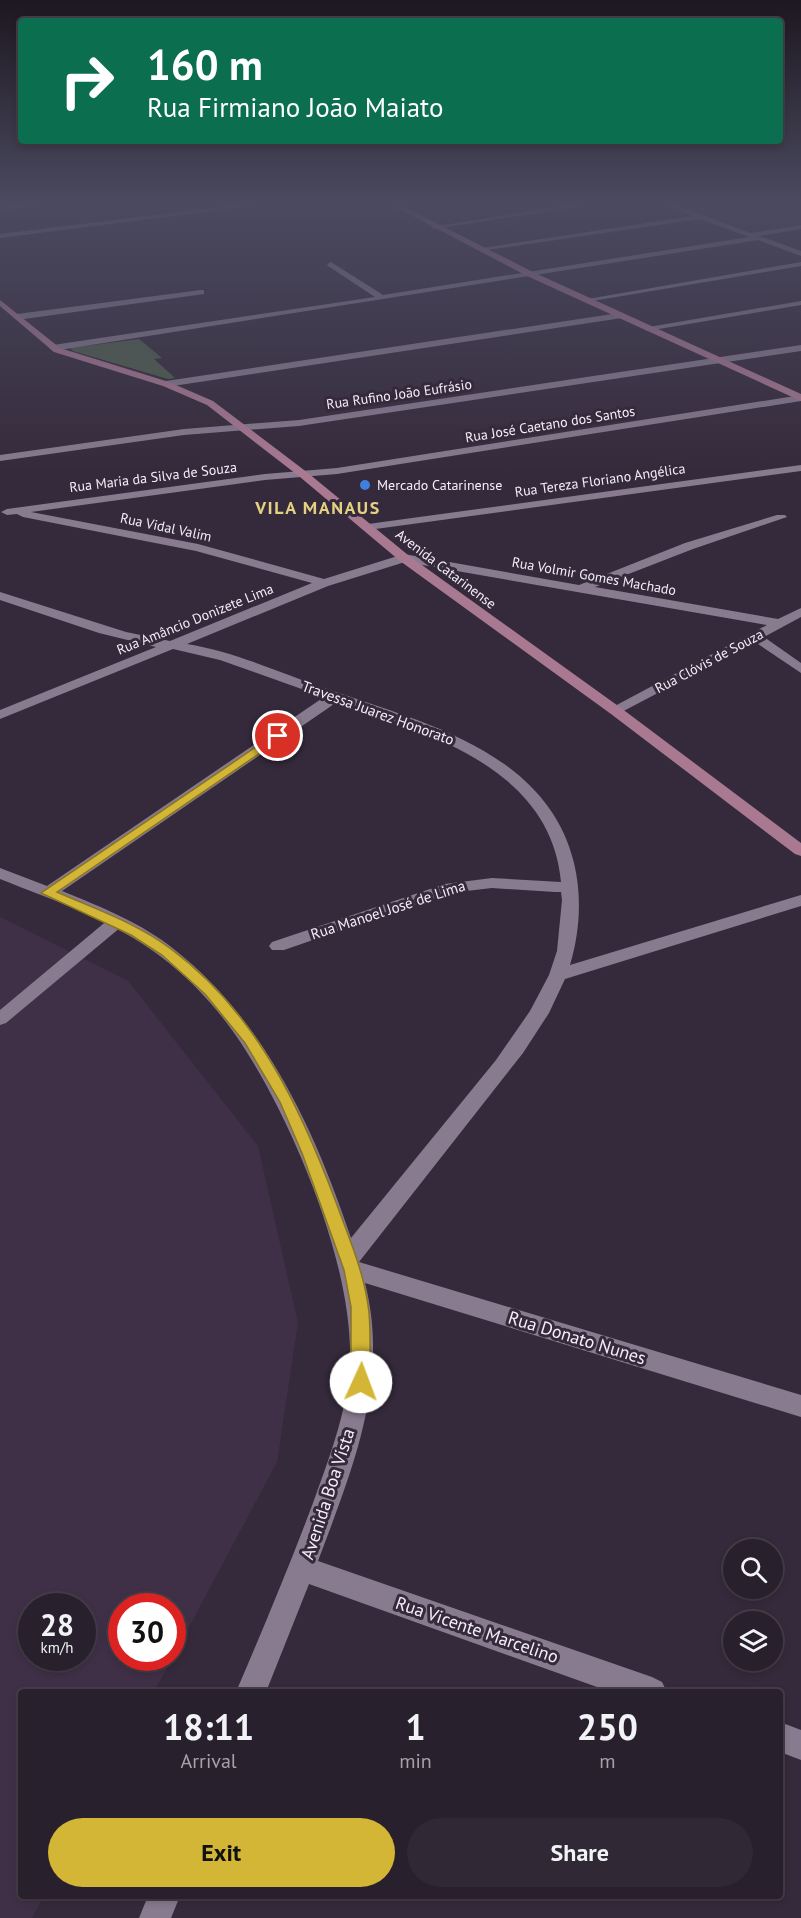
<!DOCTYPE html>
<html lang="en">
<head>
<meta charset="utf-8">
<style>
  :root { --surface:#28202c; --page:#302834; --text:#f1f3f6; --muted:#a5a3a9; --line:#443e48; --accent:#d3b635 }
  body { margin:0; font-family:"PT Sans",sans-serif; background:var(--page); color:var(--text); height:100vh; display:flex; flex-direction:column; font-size:22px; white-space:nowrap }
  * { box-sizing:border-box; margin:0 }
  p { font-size:20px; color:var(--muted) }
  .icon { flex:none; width:33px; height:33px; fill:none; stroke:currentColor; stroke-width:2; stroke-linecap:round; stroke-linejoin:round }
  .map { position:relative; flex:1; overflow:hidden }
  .panel { position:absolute; left:18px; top:1689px; width:765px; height:210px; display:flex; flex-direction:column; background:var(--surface); border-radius:6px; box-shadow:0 3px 9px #0003,0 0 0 2px var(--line) }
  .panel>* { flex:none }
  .banner { position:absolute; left:18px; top:18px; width:765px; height:126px; border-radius:6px; box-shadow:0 3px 9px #0003,0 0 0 2px var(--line); background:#0b6e4f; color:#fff; overflow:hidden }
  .buttons { position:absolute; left:723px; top:1539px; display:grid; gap:12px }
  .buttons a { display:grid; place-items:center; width:60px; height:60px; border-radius:50%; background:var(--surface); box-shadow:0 3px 9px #0003,0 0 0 2px var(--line); font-size:30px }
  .speed { position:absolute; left:18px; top:1593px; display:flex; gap:12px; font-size:30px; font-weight:700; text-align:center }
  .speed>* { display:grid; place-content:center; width:78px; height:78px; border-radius:50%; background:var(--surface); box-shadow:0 3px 9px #0003,0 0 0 2px var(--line); line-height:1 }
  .speed small { font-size:15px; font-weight:400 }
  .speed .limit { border:9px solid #d22; background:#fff; color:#111 }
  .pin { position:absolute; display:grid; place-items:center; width:51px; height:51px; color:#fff; margin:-26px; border:3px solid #fff; border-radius:50%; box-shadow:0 2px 6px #0007 }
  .me { position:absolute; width:66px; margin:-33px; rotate:2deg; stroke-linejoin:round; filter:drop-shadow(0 0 4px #0008) }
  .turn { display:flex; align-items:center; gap:21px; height:126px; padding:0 30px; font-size:27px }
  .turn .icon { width:78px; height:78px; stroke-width:2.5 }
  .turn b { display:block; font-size:42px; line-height:51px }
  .eta { display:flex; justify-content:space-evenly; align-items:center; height:102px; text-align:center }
  .eta b { font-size:36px; font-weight:700; line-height:42px }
  .action { display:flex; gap:12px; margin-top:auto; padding:12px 30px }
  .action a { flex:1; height:69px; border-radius:36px; background:var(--accent); color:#111; font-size:24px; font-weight:700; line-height:69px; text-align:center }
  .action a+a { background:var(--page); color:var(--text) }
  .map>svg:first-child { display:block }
  .built { fill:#3f3047; fill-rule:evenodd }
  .green { fill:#4e5e4a }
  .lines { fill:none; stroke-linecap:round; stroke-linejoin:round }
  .lane { fill:#887b8f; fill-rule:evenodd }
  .street { fill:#887b8f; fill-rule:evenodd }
  .secondary { fill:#a97992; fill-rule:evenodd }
  .route { fill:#d3b635; stroke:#897622; stroke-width:1.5 }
  .shop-dot { fill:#3f7fe0; stroke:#352a3b; stroke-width:2 }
  .labels { text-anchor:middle; stroke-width:6; stroke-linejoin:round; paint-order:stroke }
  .far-street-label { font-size:14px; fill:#f4edf8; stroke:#352a3b }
  .far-poi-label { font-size:14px; fill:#f4edf8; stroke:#352a3b; text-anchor:start }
  .street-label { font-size:15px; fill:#f4edf8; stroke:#352a3b }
  .far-district-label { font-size:18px; font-weight:bold; letter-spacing:1.5px; fill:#e4d083; stroke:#352a3b }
  .near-street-label { font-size:18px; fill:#f4edf8; stroke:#352a3b }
</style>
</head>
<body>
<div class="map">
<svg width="801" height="1918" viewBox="0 0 801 1918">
  <rect width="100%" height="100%" fill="#352a3b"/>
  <g class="built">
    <polygon points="727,203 801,203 801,224 752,232 687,209"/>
    <path d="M0 917 128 981 258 1146 298 1323 277 1462 173 1657 172 1606H122V1658H172L154 1692H21V1896H44L32 1918H0ZM32 1606H82V1658H32Z"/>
  </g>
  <polygon class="green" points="139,339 162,358 154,359 175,378 168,379 73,351 70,348"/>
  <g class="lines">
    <polygon class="lane" points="115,918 123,923 121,927 6,1023 0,1025 0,1010 109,919"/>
    <g class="street">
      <polygon points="31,203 54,203 0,211 0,207"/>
      <polygon points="253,203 275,203 0,238 0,234"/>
      <polygon points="583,203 602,203 435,229 431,227"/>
      <polygon points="660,203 670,203 751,233 801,225 801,229 759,236 801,251 801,256 758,240 53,351 49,348 53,345 375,297 328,266 327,264 331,262 383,295 749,237 700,219 480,251 476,249 692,216"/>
      <polygon points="801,262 801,266 586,302 582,300"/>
      <polygon points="201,290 204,290 204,294 17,320 13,317 17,314"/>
      <polygon points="801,301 801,305 647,331 643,328"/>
      <polygon points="619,313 622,314 622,318 166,387 161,384 166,381"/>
      <polygon points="801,345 801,351 299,426 184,435 0,461 0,455 184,429 299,420"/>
      <path d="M801 395V401L337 474 265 480 31 512 198 544 324 579 404 554 579 585 685 543 777 515H785L787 517 693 549 595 587 778 619 801 608V617L764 637 801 663V673L755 642 616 715 609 711 611 708 767 625 405 562 328 586 187 644C236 652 283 674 330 690 423 722 547 752 574 863 582 896 580 931 570 965L801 895V906L565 979 549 1013 523 1053 359 1262 801 1395V1417L365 1283C390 1381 352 1470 318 1561L652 1677 662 1682 667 1692H611L309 1584 266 1692H236C263 1629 289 1567 313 1503 327 1464 342 1425 348 1384 363 1286 295 1125 241 1043 220 1011 192 980 160 956 113 920 55 901 0 879V868L47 886 324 697 220 660 173 649 0 719V710L156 647 99 633 0 600V592L126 632 170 641 312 583 196 551 23 517 17 514 7 515 1 512 7 509 265 474 337 468ZM337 702C428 733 551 768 561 882L492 878 445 884 272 942 269 946 272 950H284L449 893 492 888 555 892H561L562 900 557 951 549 975 530 1011 496 1060 351 1238C315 1131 266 1022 175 950 142 923 101 907 62 891Z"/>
      <polygon points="801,465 801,471 368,530 362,527 368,524"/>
      <polygon points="780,1722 801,1730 801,1760 780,1752"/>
      <polygon points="148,1896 180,1896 171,1918 139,1918"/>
    </g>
    <g class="secondary">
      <polygon points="388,203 397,203 533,272 801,394 801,401 527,276"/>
      <polygon points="0,300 60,348 169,382 213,401 308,473 408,555 621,708 801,843 801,856 795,854 611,714 400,561 300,477 207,405 163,386 54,352 0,306"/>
    </g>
  </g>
  <linearGradient id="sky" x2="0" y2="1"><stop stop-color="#1d1720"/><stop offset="0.43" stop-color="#4b4a60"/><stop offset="1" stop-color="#4b4a60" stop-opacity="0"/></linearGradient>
  <rect width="801" height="472" fill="url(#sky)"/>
  <path class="route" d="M278 732 282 733V738L57 892C95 909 137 923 171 949 256 1012 301 1108 337 1205 349 1238 363 1270 368 1305 372 1329 369 1357 370 1382L367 1388 361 1390 354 1388 351 1382V1307L344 1270 302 1153 280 1102 245 1043 205 994 162 955 131 935 41 893Z"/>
  <circle class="shop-dot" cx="365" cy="485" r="6"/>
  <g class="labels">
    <g class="far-street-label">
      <text transform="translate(399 394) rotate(-8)" y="5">Rua Rufino João Eufrásio</text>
      <text transform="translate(550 424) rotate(-9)" y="5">Rua José Caetano dos Santos</text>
      <text transform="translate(153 477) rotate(-7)" y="5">Rua Maria da Silva de Souza</text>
      <text transform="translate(600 480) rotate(-8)" y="5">Rua Tereza Floriano Angélica</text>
      <text transform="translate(166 527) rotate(12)" y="5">Rua Vidal Valim</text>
      <text transform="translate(446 569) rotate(37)" y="5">Avenida Catarinense</text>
      <text transform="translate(594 576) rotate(10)" y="5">Rua Volmir Gomes Machado</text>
      <text transform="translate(195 619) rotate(-22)" y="5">Rua Amâncio Donizete Lima</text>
      <text transform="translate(709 661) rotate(-28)" y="5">Rua Clóvis de Souza</text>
    </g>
    <g class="far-poi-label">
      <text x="377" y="490">Mercado Catarinense</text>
    </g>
    <g class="street-label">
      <text transform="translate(378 713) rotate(20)" y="5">Travessa Juarez Honorato</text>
      <text transform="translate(388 910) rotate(-18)" y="5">Rua Manoel José de Lima</text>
    </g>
    <g class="far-district-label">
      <text x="318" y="514">VILA MANAUS</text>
    </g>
    <g class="near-street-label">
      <text transform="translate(577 1338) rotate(17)" y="6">Rua Donato Nunes</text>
      <text transform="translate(328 1494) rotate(-72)" y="6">Avenida Boa Vista</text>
      <text transform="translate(477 1630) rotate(19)" y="6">Rua Vicente Marcelino</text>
    </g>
  </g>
</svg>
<div class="buttons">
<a><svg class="icon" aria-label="search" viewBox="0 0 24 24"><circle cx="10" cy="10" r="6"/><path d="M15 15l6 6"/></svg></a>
<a><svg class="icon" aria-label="layers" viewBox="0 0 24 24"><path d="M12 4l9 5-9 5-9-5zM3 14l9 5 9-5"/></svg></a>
</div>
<div class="speed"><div>28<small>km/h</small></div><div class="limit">30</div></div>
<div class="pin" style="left:278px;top:736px;background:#d93025"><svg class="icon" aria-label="arrive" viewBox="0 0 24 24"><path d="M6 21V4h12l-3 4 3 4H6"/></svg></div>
<svg class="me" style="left:361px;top:1382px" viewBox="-20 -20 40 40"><circle r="19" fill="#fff"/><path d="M0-13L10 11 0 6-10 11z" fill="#d3b635"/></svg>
<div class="banner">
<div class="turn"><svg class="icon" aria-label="right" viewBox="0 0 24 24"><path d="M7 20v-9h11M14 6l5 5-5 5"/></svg><div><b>160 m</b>Rua Firmiano João Maiato</div></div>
</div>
<section class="panel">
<div class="eta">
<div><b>18:11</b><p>Arrival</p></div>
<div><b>1</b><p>min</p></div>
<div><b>250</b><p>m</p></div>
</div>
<div class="action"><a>Exit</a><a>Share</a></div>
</section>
</div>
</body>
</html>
